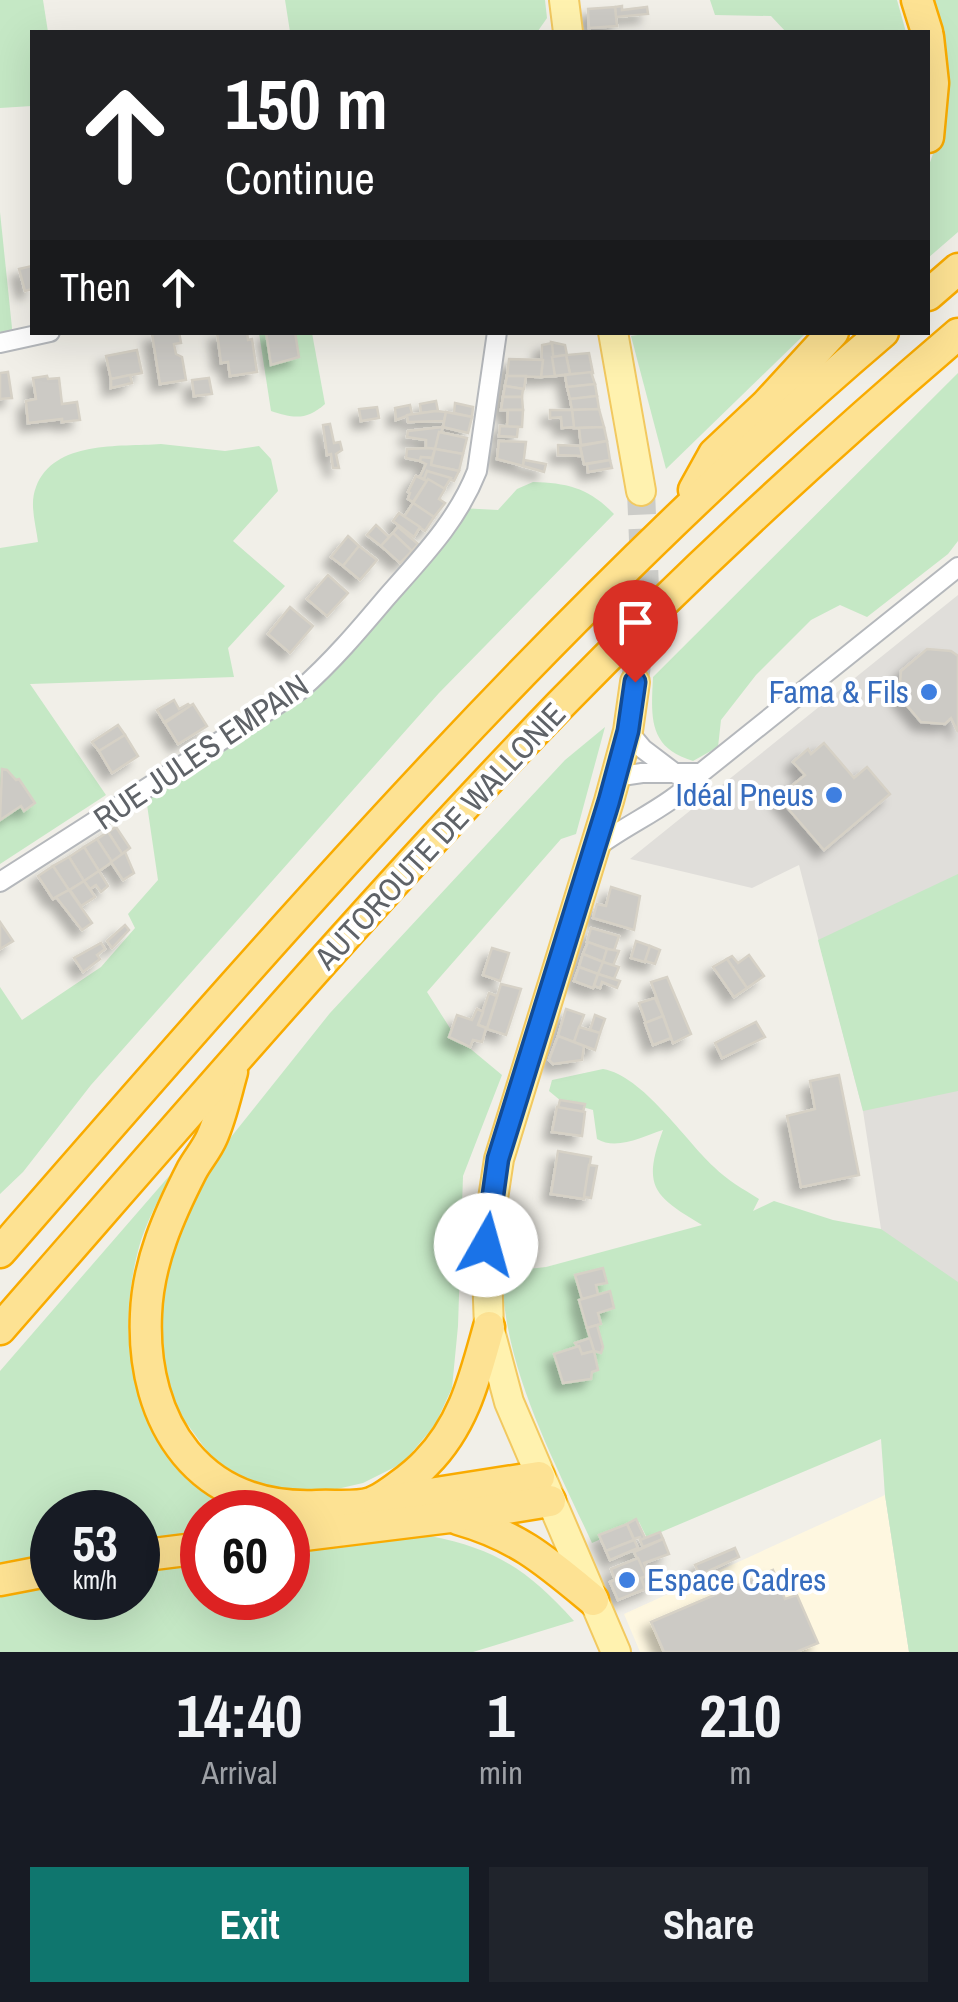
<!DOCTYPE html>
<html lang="en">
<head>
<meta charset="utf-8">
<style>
  :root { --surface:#171b24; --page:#20242c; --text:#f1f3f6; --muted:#9ea1a6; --accent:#0f766e }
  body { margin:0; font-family:"Archivo Narrow",sans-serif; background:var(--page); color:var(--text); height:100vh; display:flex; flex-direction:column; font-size:38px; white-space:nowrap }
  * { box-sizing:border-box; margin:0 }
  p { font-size:32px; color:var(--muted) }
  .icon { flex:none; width:55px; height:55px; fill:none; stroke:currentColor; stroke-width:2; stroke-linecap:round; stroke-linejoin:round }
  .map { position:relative; height:1652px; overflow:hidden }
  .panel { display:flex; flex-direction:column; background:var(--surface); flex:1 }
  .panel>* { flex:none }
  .banner { position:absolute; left:30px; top:30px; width:900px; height:305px; border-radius:0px; box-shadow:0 10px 40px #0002; background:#202124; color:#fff; overflow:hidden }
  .speed { position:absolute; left:30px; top:1490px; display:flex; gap:20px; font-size:50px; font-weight:700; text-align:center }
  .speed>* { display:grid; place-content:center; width:130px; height:130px; border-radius:50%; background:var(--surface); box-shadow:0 10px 40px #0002; line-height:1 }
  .speed small { font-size:25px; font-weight:400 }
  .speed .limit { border:15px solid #d22; background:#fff; color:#111 }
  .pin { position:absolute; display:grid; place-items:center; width:85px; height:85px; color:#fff; margin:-102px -42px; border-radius:50% 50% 50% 0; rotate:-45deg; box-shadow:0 0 10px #0007 }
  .pin .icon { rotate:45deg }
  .me { position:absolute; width:110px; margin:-55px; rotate:7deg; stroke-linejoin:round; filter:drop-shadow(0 0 8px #0008) }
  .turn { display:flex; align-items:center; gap:35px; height:210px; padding:0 30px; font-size:45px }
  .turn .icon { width:130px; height:130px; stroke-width:2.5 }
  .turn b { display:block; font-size:70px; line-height:85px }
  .then { display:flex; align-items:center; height:95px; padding:0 30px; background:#0003; gap:20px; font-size:38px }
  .eta { display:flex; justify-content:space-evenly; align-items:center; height:170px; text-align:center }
  .eta b { font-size:60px; font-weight:700; line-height:70px }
  .action { display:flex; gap:20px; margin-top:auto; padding:20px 30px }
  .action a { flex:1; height:115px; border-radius:0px; background:var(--accent); color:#fff; font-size:40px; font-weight:700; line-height:115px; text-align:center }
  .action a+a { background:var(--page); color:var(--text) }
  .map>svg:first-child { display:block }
  .commercial { fill:#fef7e0 }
  .industrial { fill:#e0deda }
  .green { fill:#c5e8c5 }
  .building { fill:#cccac5; stroke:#d6d1c6; stroke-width:2.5; filter:url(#shadow) }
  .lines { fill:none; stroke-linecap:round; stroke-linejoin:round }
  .primary-tunnel { stroke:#ccccc8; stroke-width:28; stroke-dasharray:28 14; stroke-linecap:butt }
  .street-casing { stroke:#b5b8bc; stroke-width:22 }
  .primary-casing { stroke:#f2c960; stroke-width:32 }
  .highway-casing { stroke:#f9ab00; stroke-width:35 }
  .street { stroke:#fff; stroke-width:18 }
  .primary { stroke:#fff2af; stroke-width:28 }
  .highway { stroke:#fde293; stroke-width:30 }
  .route-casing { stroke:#114b97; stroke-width:25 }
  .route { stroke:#1a73e8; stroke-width:18 }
  .shop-dot { fill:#3f7fe0; stroke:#fff; stroke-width:4 }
  .labels { text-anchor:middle; stroke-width:8; stroke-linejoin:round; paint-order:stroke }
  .shop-label { font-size:32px; fill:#366cbe; stroke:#fff; text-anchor:end }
  .street-label { font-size:32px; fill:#5f6368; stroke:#fff }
</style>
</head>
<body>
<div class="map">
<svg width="958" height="1652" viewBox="0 0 958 1652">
  <defs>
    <filter id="shadow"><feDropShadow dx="-8" dy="8" stdDeviation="5" flood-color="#0004"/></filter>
  </defs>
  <rect width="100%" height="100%" fill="#f1efe8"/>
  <polygon class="commercial" points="885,1495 909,1652 640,1652 624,1614"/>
  <polygon class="industrial" points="958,595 958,1652 909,1652 885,1495 875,1241 881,1229 863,1111 799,865 752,888 630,859"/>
  <g class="green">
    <polygon points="0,0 43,0 48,32 32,32 32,106 0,108"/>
    <polygon points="285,0 545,0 547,18 538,31 526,32 290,32"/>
    <polygon points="710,0 897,0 906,32 786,32 771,16 715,15"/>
    <polygon points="925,0 958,0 958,232 928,258 928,168 934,151"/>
    <polygon points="0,212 12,328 12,340 0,343"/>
    <polygon points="658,332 806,332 806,333 666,469 631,336"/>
    <path d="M259 333H312L325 404C306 421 293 418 271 411Z"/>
    <path d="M958 373V541L948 554 867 617 840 605 811 620 756 675 721 720 718 747 693 761C648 748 651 717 653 677Z"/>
    <path d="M161 444 225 451 259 446 271 459 278 491 233 541 285 586 228 648 234 677 30 684 106 795 0 864V548L38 542C36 525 29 504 36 487 54 440 119 447 161 444Z"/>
    <path d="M533 482C568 483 589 488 614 514L439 693 91 1085 23 1172 0 1194V987L22 1020 101 967 135 928 128 914 158 880 145 791 300 690 460 508 498 510 517 489Z"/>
    <polygon points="605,727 576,834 561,839 427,992 455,1036 502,1075 463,1176 458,1326 452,1388 435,1425 403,1463 363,1483 324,1492 287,1490 247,1480 212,1458 166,1395 152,1330 159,1281 207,1167 330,1013 565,760"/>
    <polygon points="958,874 958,1091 863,1111 818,940"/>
    <path d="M603 1069C643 1076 684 1139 714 1167 727 1180 743 1189 759 1199L753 1211 774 1201 833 1220 881 1229 958 1282V1652H909L885 1495 881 1439 647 1538 639 1522 592 1543C553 1458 503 1367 502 1272L546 1267 702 1225C653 1196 642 1186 663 1130 643 1136 617 1151 597 1139L593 1110 561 1101 549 1091 552 1080Z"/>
    <path d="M170 1175C160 1198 146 1222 139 1247 119 1320 125 1408 180 1465 197 1483 237 1500 260 1512H202V1536L138 1544V1512H52V1558L0 1569V1371Z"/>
    <path d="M430 1536C497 1549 529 1571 574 1621L473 1652H0V1595L52 1585V1598H138V1571L202 1563V1598H288V1552Z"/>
  </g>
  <g class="building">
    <polygon points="622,6 622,10 647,7 648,14 616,17 615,7"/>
    <polygon points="615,7 617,26 589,28 588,9"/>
    <polygon points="32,266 32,289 25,291 19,269"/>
    <polygon points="179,332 181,343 174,344 176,354 182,357 186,380 160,384 152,334"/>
    <polygon points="217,332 247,332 248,340 252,339 257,372 230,376 228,362 221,363"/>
    <polygon points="266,332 295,332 299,357 271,365"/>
    <polygon points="551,342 565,345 567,355 552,357"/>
    <polygon points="552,343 555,376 541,377 542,345"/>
    <polygon points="137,350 142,373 111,379 106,356"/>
    <polygon points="589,353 593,373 570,374 566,355"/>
    <polygon points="566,355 570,374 555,376 552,357"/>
    <polygon points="509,359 543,360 541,377 507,376"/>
    <polygon points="8,372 12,398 0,399 0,373"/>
    <polygon points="591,372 595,384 567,387 565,375"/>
    <polygon points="130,375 132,383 111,388 111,379"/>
    <polygon points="47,376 48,379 59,378 62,404 77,402 80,420 62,422 62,419 28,423 26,401 36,399 33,378"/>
    <polygon points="507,376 526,376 524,389 505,386"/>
    <polygon points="209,378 212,394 194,396 192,380"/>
    <polygon points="595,384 597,396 570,399 567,387"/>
    <polygon points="505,386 523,389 522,397 503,397"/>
    <polygon points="597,396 599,409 572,410 570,399"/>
    <polygon points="503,397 522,397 523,410 501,410"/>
    <polygon points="436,401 438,411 421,413 420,404"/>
    <polygon points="455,403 473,407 472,417 454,413"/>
    <polygon points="410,405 412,414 396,420 395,408"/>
    <polygon points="377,407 379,418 361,421 359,409"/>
    <polygon points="599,409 604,427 574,428 572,410"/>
    <polygon points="508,410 523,410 522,427 507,427"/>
    <polygon points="550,410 572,410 574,427 562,428 561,417 550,418"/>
    <polygon points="436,411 446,412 444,421 408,422 407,415"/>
    <polygon points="446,412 472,417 468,433 443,427"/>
    <polygon points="330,424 334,443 340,442 342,450 336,454 339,468 333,468 331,454 327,455 323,425"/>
    <polygon points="500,426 518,427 517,437 499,436"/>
    <polygon points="443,427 435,449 426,448 426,440 407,437 408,431"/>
    <polygon points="604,427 607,441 581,445 579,428"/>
    <polygon points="439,432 467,438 463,454 435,449"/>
    <polygon points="499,441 526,442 523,466 497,459"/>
    <polygon points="607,441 610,460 584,464 580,446"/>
    <polygon points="558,445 580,446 582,456 558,455"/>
    <polygon points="429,448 435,449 432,458 421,457 420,461 406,458 407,449"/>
    <polygon points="435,449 463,454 459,471 431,465"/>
    <polygon points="421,457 432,458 431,465 459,471 454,481 427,471 424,479 420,477 426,464 420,461"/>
    <polygon points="524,460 546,464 544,472 523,466"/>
    <polygon points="610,460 612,468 588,472 587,464"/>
    <polygon points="427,471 451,478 444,489 424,479"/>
    <polygon points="416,476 427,481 413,502 408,499 410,493 408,492"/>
    <polygon points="428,479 445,489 439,499 445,503 434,517 413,503"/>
    <polygon points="413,503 434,517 425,531 404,517"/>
    <polygon points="399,513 420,527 414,537 393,521"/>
    <polygon points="376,525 389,537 381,546 367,535"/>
    <polygon points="398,527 418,544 412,551 393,533"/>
    <polygon points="393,533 412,551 400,563 381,546"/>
    <polygon points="348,536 359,546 343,566 331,557"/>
    <polygon points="359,546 377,560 360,580 343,566"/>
    <polygon points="328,575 348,593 327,616 307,599"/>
    <polygon points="290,607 313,626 290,653 268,634"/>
    <polygon points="927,649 951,651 958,656 958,732 951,718 945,724 921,722 899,696 901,671"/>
    <polygon points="174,700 179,709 188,704 190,706 164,722 157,710"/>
    <polygon points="193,704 207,726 178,744 165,723"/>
    <polygon points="118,725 125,735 99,751 92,742"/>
    <polygon points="125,735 138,756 112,773 99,751"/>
    <polygon points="824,743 854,778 867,767 890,794 824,850 778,797 805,775 793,762 808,749 811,754"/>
    <polygon points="2,769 7,770 16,780 19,779 35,803 24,811 21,806 0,820"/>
    <polygon points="116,827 130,848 122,854 108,832"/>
    <polygon points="108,832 123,855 112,862 97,839"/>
    <polygon points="97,839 112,862 99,871 84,847"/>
    <polygon points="84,847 99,871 84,881 69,857"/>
    <polygon points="125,852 134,873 123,880 111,862"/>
    <polygon points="69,857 84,881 69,890 53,866"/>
    <polygon points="53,866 69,890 53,899 38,876"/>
    <polygon points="99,871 108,886 101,892 96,885 90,889 84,881"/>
    <polygon points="84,881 95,897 81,906 70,890"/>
    <polygon points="611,887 640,896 634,930 593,918 597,904 606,906"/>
    <polygon points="69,890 92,923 82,930 56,897"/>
    <polygon points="0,922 13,941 0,949"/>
    <polygon points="125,925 129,930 112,948 107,941"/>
    <polygon points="591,928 619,936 614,951 587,942"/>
    <polygon points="636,941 650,946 645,962 631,958"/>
    <polygon points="588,942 607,949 603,962 583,954"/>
    <polygon points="101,943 105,949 97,955 100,959 83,972 74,958"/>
    <polygon points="650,946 660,950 655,964 645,961"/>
    <polygon points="492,948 509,953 500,981 483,975"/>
    <polygon points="607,949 619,951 613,966 603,962"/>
    <polygon points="583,954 603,962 598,974 579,967"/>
    <polygon points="749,955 764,976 747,988 727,959 732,956 738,963"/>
    <polygon points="727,959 747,988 734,997 713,967"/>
    <polygon points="603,962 619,967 614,979 598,974"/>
    <polygon points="579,967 598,974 593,988 574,981"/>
    <polygon points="598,974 620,981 617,988 602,982 600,988 594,986"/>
    <polygon points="667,977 691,1034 673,1043 651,982"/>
    <polygon points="501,984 521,989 506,1035 487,1029"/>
    <polygon points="489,993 497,996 487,1028 478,1025"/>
    <polygon points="655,998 663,1016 646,1023 639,1003"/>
    <polygon points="477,1009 483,1012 478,1025 486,1028 482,1042 473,1040 470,1047 449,1037 457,1015 472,1020"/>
    <polygon points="566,1009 584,1015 574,1042 558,1036"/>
    <polygon points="595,1015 605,1019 600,1033 590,1030"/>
    <polygon points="663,1016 671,1038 653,1045 645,1023"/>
    <polygon points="756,1022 765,1037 722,1058 715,1043"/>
    <polygon points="579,1027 600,1033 595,1050 574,1042"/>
    <polygon points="558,1036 584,1046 582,1060 553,1064 549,1060"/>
    <polygon points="839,1075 859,1175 801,1187 787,1116 815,1109 810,1081"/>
    <polygon points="560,1100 585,1104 583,1112 558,1108"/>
    <polygon points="557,1107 585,1112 582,1136 552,1132"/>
    <polygon points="558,1151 591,1157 584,1199 551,1194"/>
    <polygon points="589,1165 597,1166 591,1198 584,1197"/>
    <polygon points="603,1268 607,1283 596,1285 598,1295 582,1299 575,1275"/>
    <polygon points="610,1291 614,1308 598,1313 601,1324 587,1328 579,1300"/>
    <polygon points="597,1325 603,1347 601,1353 594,1351 587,1328"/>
    <polygon points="590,1338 594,1351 582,1354 575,1343"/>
    <polygon points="579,1346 582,1354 594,1351 598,1370 592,1372 591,1379 563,1383 554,1354"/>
    <polygon points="636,1519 645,1538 641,1540 640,1537 634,1539 627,1524"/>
    <polygon points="627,1524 634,1540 606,1551 599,1535"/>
    <polygon points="660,1532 663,1539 643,1547 640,1540"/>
    <polygon points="663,1539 669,1554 644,1563 654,1585 645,1589 641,1578 646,1576 634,1552"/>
    <polygon points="634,1540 638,1548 610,1560 606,1551"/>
    <polygon points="735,1548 739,1557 700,1575 695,1565"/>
    <polygon points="638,1558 646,1576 641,1578 645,1589 618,1600 610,1582 615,1580 611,1569"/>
    <polygon points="773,1570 785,1599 797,1595 818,1643 796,1652 664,1652 651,1622"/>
  </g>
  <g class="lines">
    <polyline class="primary-tunnel" points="635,682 645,589 641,491"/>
    <defs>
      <g id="street">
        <polyline points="0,343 50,332"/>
        <polyline points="628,731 643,749 676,774"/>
        <polyline points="615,777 642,773 701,773"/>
        <path d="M594 849C629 822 673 806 701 773L958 567"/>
        <path d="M0 882 300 690C332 662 359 630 386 598 421 558 457 522 477 471L497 332"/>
      </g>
      <g id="primary">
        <polyline points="564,0 568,32"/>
        <polyline points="613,332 641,491"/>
        <polyline points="616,1652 509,1402 489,1327 486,1245 499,1159 609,801 628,731 635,682"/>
      </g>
      <g id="highway">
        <polyline points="917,0 927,32"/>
        <polyline points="928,37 933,83 928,137"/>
        <polyline points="928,295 958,269"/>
        <polyline points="694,490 714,454 766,405 833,332"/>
        <path d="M232 1072C226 1093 221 1117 212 1137 207 1149 198 1159 192 1170 169 1215 148 1262 146 1314 141 1424 200 1511 317 1506 333 1505 356 1508 371 1503 384 1499 416 1474 426 1463 464 1425 475 1377 489 1327"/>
        <path d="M0 1252C280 931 558 609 883 332"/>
        <path d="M0 1329C184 1119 366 906 560 705 687 575 820 452 958 334"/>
        <polyline points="379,1502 539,1477"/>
        <path d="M458 1519C518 1536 546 1561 593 1600"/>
        <polyline points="288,1537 450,1517 550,1501"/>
        <polyline points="138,1556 202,1548"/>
        <polyline points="0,1580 52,1570"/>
      </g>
    </defs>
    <use href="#street" class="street-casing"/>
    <use href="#primary" class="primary-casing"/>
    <use href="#highway" class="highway-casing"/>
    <use href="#street" class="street"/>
    <use href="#primary" class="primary"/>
    <use href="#highway" class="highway"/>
  </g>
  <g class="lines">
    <defs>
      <polyline id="route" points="486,1245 498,1159 609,801 628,731 635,682"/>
    </defs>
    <use href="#route" class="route-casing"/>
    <use href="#route" class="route"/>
  </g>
  <g class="shop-dot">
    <circle cx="929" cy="692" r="10"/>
    <circle cx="834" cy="795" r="10"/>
    <circle cx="627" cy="1580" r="10"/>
  </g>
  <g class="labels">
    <g class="shop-label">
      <text x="909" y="703">Fama &amp; Fils</text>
      <text x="814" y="806">Idéal Pneus</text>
      <text x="647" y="1591" text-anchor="start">Espace Cadres</text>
    </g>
    <g class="street-label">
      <text transform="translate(201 752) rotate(-34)" y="11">RUE JULES EMPAIN</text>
      <text transform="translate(440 836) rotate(-47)" y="11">AUTOROUTE DE WALLONIE</text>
    </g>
  </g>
</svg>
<div class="speed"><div>53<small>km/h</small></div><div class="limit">60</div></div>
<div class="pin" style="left:635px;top:682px;background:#d93025"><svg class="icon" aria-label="arrive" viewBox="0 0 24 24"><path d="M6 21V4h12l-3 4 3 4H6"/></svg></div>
<svg class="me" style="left:486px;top:1245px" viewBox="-20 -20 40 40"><circle r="19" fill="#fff"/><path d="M0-13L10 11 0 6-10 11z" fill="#1a73e8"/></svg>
<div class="banner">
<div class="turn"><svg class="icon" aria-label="ahead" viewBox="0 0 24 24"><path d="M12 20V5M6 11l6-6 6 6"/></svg><div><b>150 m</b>Continue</div></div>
<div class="then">Then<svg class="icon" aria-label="ahead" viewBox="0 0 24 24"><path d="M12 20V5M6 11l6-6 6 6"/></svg></div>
</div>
</div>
<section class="panel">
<div class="eta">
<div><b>14:40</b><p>Arrival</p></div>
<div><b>1</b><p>min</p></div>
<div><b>210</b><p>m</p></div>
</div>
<div class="action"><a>Exit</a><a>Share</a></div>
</section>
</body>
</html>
